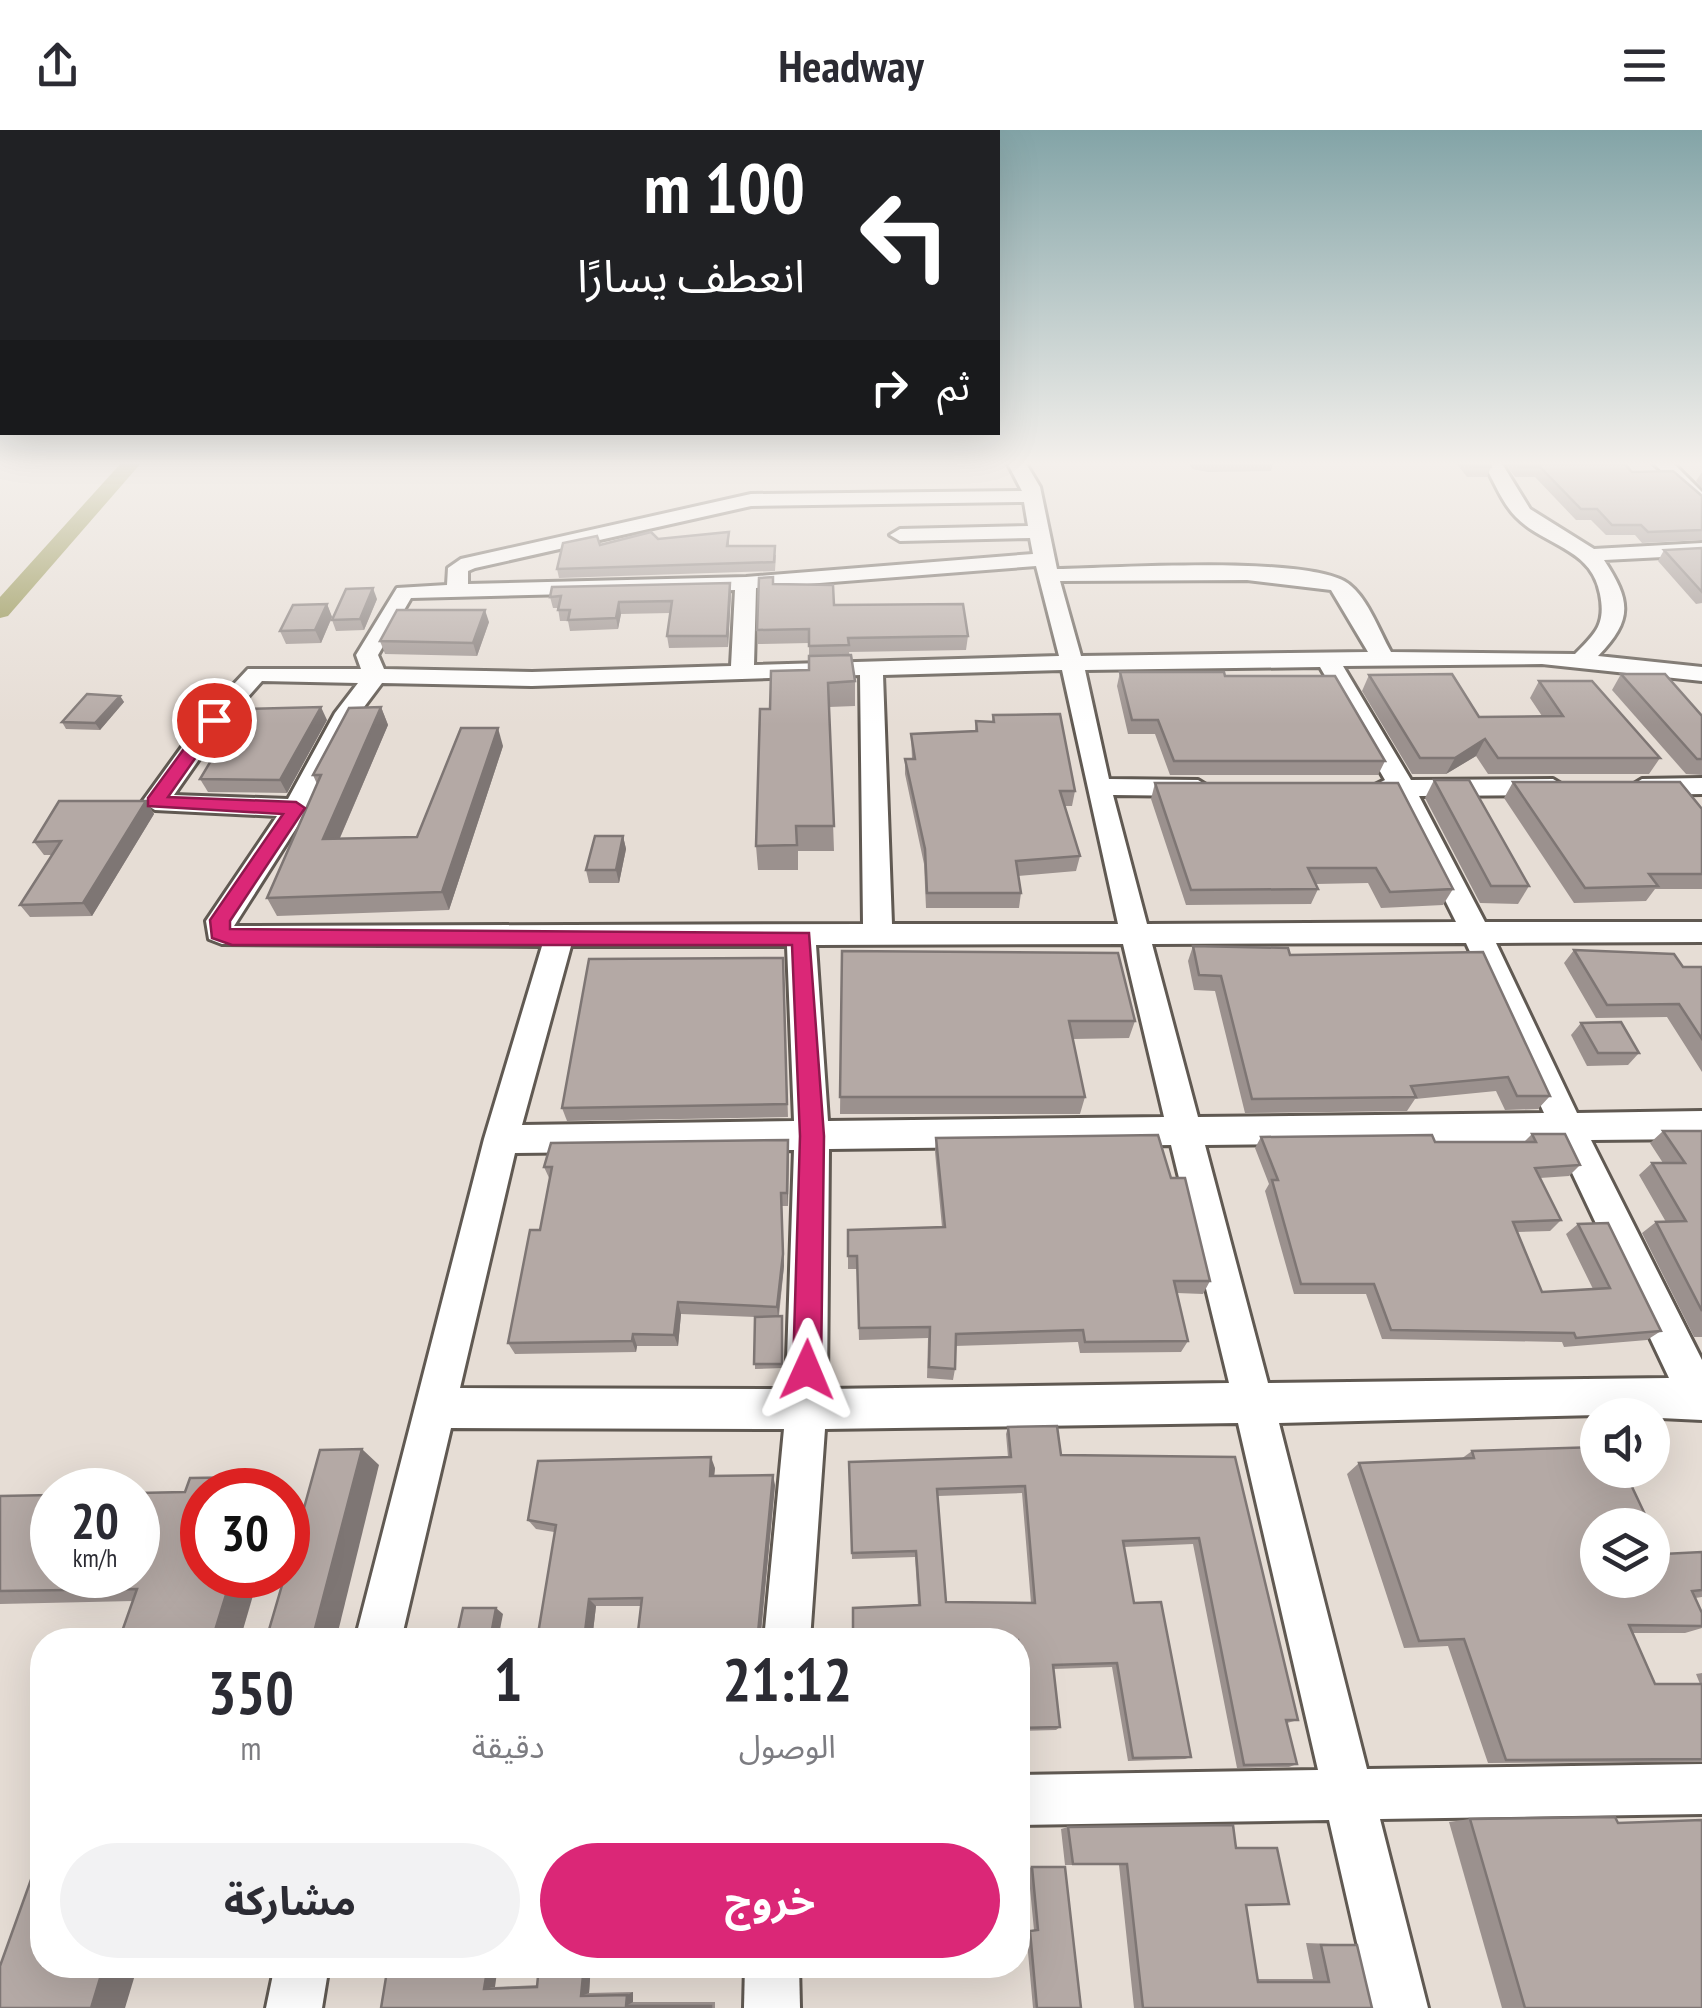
<!DOCTYPE html>
<html lang="ar">
<head>
<meta charset="utf-8">
<style>
  :root { --surface:#fff; --page:#f2f2f3; --text:#2b2b33; --muted:#7c7c81; --accent:#db2777 }
  body { margin:0; font-family:"PT Sans Narrow","Noto Sans Arabic",sans-serif; background:var(--page); color:var(--text); direction:rtl; height:100vh; display:flex; flex-direction:column; font-size:38px; white-space:nowrap }
  * { box-sizing:border-box; margin:0 }
  p { font-size:32px; color:var(--muted) }
  .icon { flex:none; width:55px; height:55px; fill:none; stroke:currentColor; stroke-width:2; stroke-linecap:round; stroke-linejoin:round }
  .map { position:relative; flex:1; overflow:hidden; direction:ltr }
  .panel { position:absolute; left:30px; top:1498px; width:1000px; height:350px; display:flex; flex-direction:column; background:var(--surface); border-radius:40px; box-shadow:0 10px 40px #0002; direction:rtl }
  .panel>* { flex:none }
  .hud { position:absolute; left:0px; top:0px; width:1000px; height:305px; box-shadow:0 10px 40px #0002; direction:rtl; background:#202124; color:#fff; overflow:hidden }
  .fabs { position:absolute; left:1580px; top:1268px; display:grid; gap:20px }
  .fabs a { display:grid; place-items:center; width:90px; height:90px; border-radius:50%; background:var(--surface); box-shadow:0 10px 40px #0002; font-size:50px }
  .speed { position:absolute; left:30px; top:1338px; display:flex; gap:20px; font-size:50px; font-weight:700; text-align:center }
  .speed>* { display:grid; place-content:center; width:130px; height:130px; border-radius:50%; background:var(--surface); box-shadow:0 10px 40px #0002; line-height:1 }
  .speed small { font-size:25px; font-weight:400 }
  .speed .limit { border:15px solid #d22; background:#fff; color:#111 }
  .pin { position:absolute; display:grid; place-items:center; width:85px; height:85px; color:#fff; margin:-42px; border:5px solid #fff; border-radius:50%; box-shadow:0 2px 10px #0007 }
  .me { position:absolute; width:110px; margin:-55px; rotate:1deg; stroke-linejoin:round; filter:drop-shadow(0 0 8px #0008) }
  .turn { display:flex; align-items:center; gap:35px; height:210px; padding:0 30px; font-size:45px }
  .turn .icon { width:130px; height:130px; stroke-width:2.5 }
  .turn b { display:block; font-size:70px; line-height:85px }
  .then { display:flex; align-items:center; height:95px; padding:0 30px; background:#0003; gap:20px; font-size:38px }
  .eta { display:flex; justify-content:space-evenly; align-items:center; height:170px; text-align:center }
  .eta b { font-size:60px; font-weight:700; line-height:70px }
  .primary-button { display:flex; gap:20px; margin-top:auto; padding:20px 30px }
  .primary-button a { flex:1; height:115px; border-radius:60px; background:var(--accent); color:#fff; font-size:40px; font-weight:700; line-height:115px; text-align:center }
  .primary-button a+a { background:var(--page); color:var(--text) }
  header { display:flex; justify-content:space-between; align-items:center; height:130px; padding:0 30px; background:var(--surface); font-size:45px; font-weight:700 }
  .map>svg:first-child { display:block }
  .lines { fill:none; stroke-linecap:round; stroke-linejoin:round }
  .canal { fill:#8c8c45; fill-rule:evenodd }
  .minor-casing { stroke:#605952; stroke-width:6 }
  .minor { fill:#fff; fill-rule:evenodd }
  .wall { fill:#9b918e; fill-rule:evenodd }
  .shaded-wall { fill:#7e7674 }
  .building { fill:#b4a9a5; stroke:#7e7674; stroke-width:2.5; fill-rule:evenodd }
  .route { fill:#db2777; stroke:#8e194d; stroke-width:2.5 }
</style>
</head>
<body>
<header><svg class="icon" aria-label="menu" viewBox="0 0 24 24"><path d="M4 6h16M4 12h16M4 18h16"/></svg>Headway<svg class="icon" aria-label="share" viewBox="0 0 24 24"><path d="M12 15V3M7 8l5-5 5 5M5 13v7h14v-7"/></svg></header>
<div class="map">
<svg width="1702" height="1878" viewBox="0 0 1702 1878">
  <rect width="100%" height="100%" fill="#e6ddd5"/>
  <g class="lines">
    <polygon class="canal" points="122,332 142,332 8,486 0,488 0,467"/>
    <defs>
      <g id="minor">
        <path d="M1007 332H1025L1040 357 1057 439C1117 438 1297 426 1344 451 1366 463 1379 501 1391 522L1575 524C1596 503 1606 494 1600 464 1592 418 1543 415 1516 387 1502 373 1493 349 1483 332H1501L1530 379 1594 419 1702 413V425L1604 430C1631 471 1633 490 1598 526L1702 537V551L1542 534 1343 536 1411 650 1553 649 1566 657 1553 665 1419 666 1485 792H1702V812L1496 813 1577 983 1702 981V1009L1591 1010 1702 1230V1290L1598 1285 1279 1293 1367 1639 1702 1634V1684L1380 1689 1428 1878H1372L1329 1690 1018 1695V1645L1318 1640 1238 1293 825 1299 810 1510H764L784 1299 451 1298 401 1510H355L484 1009 542 816 222 814 209 809 206 791 277 686 155 680 142 672 205 585 248 539H361L356 525 397 458 447 455 448 438 461 429 751 364 1022 361ZM1024 372 1028 396 900 399 890 405 900 411 1030 408 1033 424 746 447 468 454V441L475 438 751 376ZM1036 436 1059 526 754 535 756 458ZM1247 450 1331 460 1368 522 1081 526 1060 451ZM735 460 731 536 532 542 384 539 378 525 411 468ZM1320 537 1385 650 1369 658 1373 664 1393 666 1456 792 1147 794 1113 665 1198 666 1211 658 1198 650 1109 649 1085 540ZM1062 540 1118 794H892L883 545ZM860 545 863 794 234 796 309 678 358 585 382 553 532 556ZM262 551 358 553 335 583 288 669 174 665 223 595ZM1466 813 1544 983 1198 987 1152 814ZM1123 814 1164 987 828 991 816 815ZM571 816H787L794 991 522 995ZM1557 1011 1669 1248 1268 1253 1205 1015ZM1171 1015 1229 1253 827 1259 829 1019ZM794 1020 786 1259 460 1258 515 1023Z"/>
        <polygon points="1652,332 1672,332 1702,362 1702,378"/>
        <polygon points="1702,648 1702,664 1642,665 1629,657 1642,649"/>
        <polygon points="275,1835 329,1835 322,1878 266,1878"/>
        <polygon points="745,1835 799,1835 800,1878 744,1878"/>
      </g>
    </defs>
    <use href="#minor" class="minor-casing"/>
    <use href="#minor" class="minor"/>
  </g>
  <g class="wall">
    <polygon points="1188,332 1273,332 1271,341 1208,342 1192,339"/>
    <polygon points="1404,332 1490,332 1491,337 1487,347 1467,347 1457,334 1406,334"/>
    <polygon points="1504,332 1623,332 1632,342 1702,366 1702,410 1642,413 1635,405 1606,405 1591,390 1576,390 1535,347 1515,347"/>
    <polygon points="1702,342 1702,358 1696,351"/>
    <polygon points="729,402 729,416 776,425 775,441 559,448 557,439 600,415"/>
    <polygon points="1702,418 1702,473 1696,474 1658,431 1664,420"/>
    <polygon points="774,454 834,475 968,506 966,520 849,522 855,551 855,576 829,577 834,721 798,721 798,740 758,740 756,716 770,579 809,540 809,513 758,514 757,500"/>
    <polygon points="731,464 728,517 669,518 667,506 670,483 621,484 618,499 570,501 568,491 560,491 558,478 553,478 550,467"/>
    <polygon points="377,469 364,500 336,501 332,490"/>
    <polygon points="327,474 332,487 321,513 286,514 280,501"/>
    <polygon points="489,492 477,526 385,524 380,511"/>
    <polygon points="1120,542 1225,546 1385,631 1378,645 1170,645 1155,604 1128,604 1117,556"/>
    <polygon points="1621,544 1702,586 1702,645 1686,644 1612,560"/>
    <polygon points="1369,545 1479,587 1542,586 1530,568 1539,551 1660,628 1649,644 1488,644 1476,626 1446,644 1412,644 1362,561"/>
    <polygon points="120,566 124,572 100,600 66,599 62,592"/>
    <polygon points="381,577 388,595 340,708 417,707 503,616 449,780 277,786 267,768 317,654 313,645"/>
    <polygon points="993,585 1075,661 1072,676 1065,676 1080,726 1076,741 1018,746 1021,763 1019,778 926,778 924,734 905,644 905,629 912,629 911,604 975,601 976,591 992,592"/>
    <polygon points="327,590 287,663 208,662 200,649"/>
    <polygon points="1434,650 1529,756 1518,774 1480,773 1425,668"/>
    <polygon points="1513,652 1702,679 1702,759 1655,759 1646,771 1574,773 1504,668"/>
    <polygon points="1155,653 1453,759 1443,775 1381,778 1368,753 1316,754 1318,759 1311,774 1186,775 1151,669"/>
    <polygon points="146,671 154,684 92,786 30,787 20,775 52,725 44,725 34,712"/>
    <polygon points="623,706 626,719 619,753 589,753 586,740"/>
    <polygon points="1193,816 1290,825 1550,966 1538,979 1505,980 1496,961 1415,969 1407,981 1245,983 1215,861 1194,860 1188,831"/>
    <polygon points="1574,820 1683,837 1702,837 1702,942 1667,887 1596,888 1564,833"/>
    <polygon points="842,821 1135,891 1129,908 1073,909 1085,967 1080,984 840,984"/>
    <polygon points="783,828 788,987 567,991 562,978"/>
    <polygon points="1581,893 1639,923 1628,935 1587,936 1571,905"/>
    <polygon points="1663,1001 1702,1001 1702,1207 1694,1207 1642,1103 1656,1092 1666,1092 1639,1045 1652,1033 1663,1033 1650,1013"/>
    <polygon points="1532,1004 1580,1035 1569,1046 1540,1048 1561,1090 1550,1101 1517,1102 1542,1162 1593,1159 1566,1104 1578,1094 1661,1201 1647,1210 1564,1217 1562,1212 1382,1209 1366,1164 1294,1164 1265,1061 1269,1054 1255,1018 1261,1007 1473,1013 1524,1012"/>
    <polygon points="936,1008 1171,1048 1210,1151 1203,1164 1177,1163 1188,1211 1181,1222 1080,1223 1078,1212 955,1216 955,1239 953,1250 927,1248 928,1208 859,1210 857,1139 848,1139 848,1100 942,1097 935,1022"/>
    <polygon points="788,1010 788,1076 782,1076 784,1136 779,1186 783,1238 755,1239 755,1187 681,1184 678,1216 637,1216 636,1222 515,1224 508,1213 540,1100 550,1050 544,1037"/>
    <path d="M1008 1297 1061 1325 1235 1327 1298 1590 1287 1593 1297 1634 1289 1637 1237 1638 1193 1414 1124 1417 1134 1473 1191 1627 1185 1629 1128 1631 1112 1537 1053 1539 1060 1597 1056 1600 1018 1601V1510H853L918 1475 915 1427 852 1429 849 1332 1008 1327 1006 1304ZM1022 1363 1031 1473 946 1472 938 1366Z"/>
    <polygon points="1472,1321 1663,1424 1702,1422 1702,1467 1695,1468 1702,1483 1702,1498 1685,1503 1632,1503 1655,1554 1700,1554 1696,1544 1702,1543 1702,1632 1488,1633 1448,1516 1404,1518 1347,1344 1359,1333 1461,1329"/>
    <polygon points="715,1338 714,1346 775,1355 761,1504 767,1507 768,1510 637,1510 641,1476 596,1476 592,1510 554,1402 536,1399 528,1390"/>
    <polygon points="263,1347 281,1360 202,1360 133,1471 0,1474 0,1366 185,1362"/>
    <polygon points="1470,1689 1618,1693 1702,1878 1502,1878 1449,1692"/>
    <polygon points="1068,1697 1246,1775 1258,1849 1313,1849 1306,1813 1357,1815 1372,1878 1134,1878 1119,1735 1065,1735 1061,1699"/>
    <polygon points="1032,1737 1081,1878 1033,1878 1026,1800 1034,1800 1028,1738"/>
    <polygon points="539,1835 591,1835 589,1863 633,1862 633,1872 715,1872 715,1878 381,1878 495,1857 537,1855"/>
  </g>
  <g class="shaded-wall">
    <polygon points="730,453 731,464 728,517 727,506"/>
    <polygon points="373,458 377,469 364,500 360,489"/>
    <polygon points="619,472 621,484 618,499 616,488"/>
    <polygon points="327,474 332,487 321,513 315,500"/>
    <polygon points="485,480 489,492 477,526 473,513"/>
    <polygon points="120,566 124,572 100,600 95,593"/>
    <polygon points="321,577 327,590 287,663 280,650"/>
    <polygon points="381,577 388,595 332,726 323,709"/>
    <polygon points="498,598 503,616 449,780 442,762"/>
    <polygon points="1485,609 1476,626 1446,644 1455,628"/>
    <polygon points="146,671 154,684 92,786 83,773"/>
    <polygon points="623,706 626,719 619,753 616,740"/>
    <polygon points="788,1010 789,1024 788,1076 787,1063"/>
    <polygon points="781,1063 784,1136 778,1188 777,1177"/>
    <polygon points="678,1172 681,1184 678,1216 674,1205"/>
    <polygon points="633,1204 637,1216 636,1222 632,1211"/>
    <polygon points="362,1319 379,1335 336,1510 312,1510"/>
    <polygon points="711,1327 715,1338 713,1356 710,1346"/>
    <polygon points="773,1345 775,1355 760,1510 758,1503"/>
    <polygon points="263,1347 281,1360 259,1360"/>
    <polygon points="232,1445 259,1445 240,1510 212,1510"/>
    <polygon points="589,1469 596,1476 592,1510 584,1510"/>
    <polygon points="496,1478 503,1484 498,1510 490,1510"/>
    <polygon points="104,1835 138,1835 125,1878 91,1878"/>
    <polygon points="488,1835 498,1835 495,1857 484,1859"/>
    <polygon points="584,1835 591,1835 589,1863 581,1866"/>
    <polygon points="633,1862 633,1872 626,1876 627,1865"/>
  </g>
  <g class="building">
    <polygon points="1468,332 1490,332 1491,337 1471,336"/>
    <polygon points="1516,332 1623,332 1632,342 1673,341 1702,366 1702,400 1648,402 1641,395 1612,395 1597,379 1581,379 1540,337 1519,337"/>
    <polygon points="651,402 658,409 729,402 727,416 775,416 774,432 557,439 563,413 597,406 600,415"/>
    <polygon points="1702,418 1702,462 1664,420"/>
    <polygon points="773,447 773,454 833,455 834,475 963,474 968,506 848,508 849,515 809,516 809,499 757,500 759,448"/>
    <polygon points="730,453 727,506 667,506 672,471 619,472 616,488 568,490 570,480 558,480 561,466 550,467 552,457"/>
    <polygon points="373,458 360,489 332,490 346,459"/>
    <polygon points="327,474 315,500 280,501 293,475"/>
    <polygon points="397,480 485,480 473,513 380,511"/>
    <polygon points="851,525 855,551 828,553 834,696 796,696 797,715 756,716 760,579 770,579 771,541 809,540 809,526"/>
    <polygon points="1120,542 1224,542 1225,546 1335,546 1385,631 1174,631 1158,590 1132,590"/>
    <polygon points="1452,544 1479,587 1563,586 1539,551 1592,551 1660,628 1498,628 1485,609 1455,628 1420,628 1369,545"/>
    <polygon points="1621,544 1665,544 1702,586 1702,629 1697,629"/>
    <polygon points="87,564 120,566 95,593 62,592"/>
    <polygon points="321,577 280,650 200,649 242,579"/>
    <polygon points="381,577 323,709 417,707 461,598 498,598 442,762 267,768 321,645 313,645 349,578"/>
    <polygon points="1060,584 1075,661 1060,661 1080,726 1016,731 1021,763 927,763 925,719 905,629 915,629 911,604 977,601 976,591 994,592 993,585"/>
    <polygon points="1434,650 1469,650 1529,756 1491,756"/>
    <polygon points="1513,652 1680,652 1702,679 1702,744 1649,744 1658,756 1585,758"/>
    <polygon points="1155,653 1398,653 1453,759 1390,762 1376,738 1308,738 1318,759 1191,760"/>
    <polygon points="59,671 146,671 83,773 20,775 61,711 34,712"/>
    <polygon points="595,706 623,706 616,740 586,740"/>
    <polygon points="1193,816 1288,818 1290,825 1483,822 1550,966 1517,966 1508,947 1411,956 1416,967 1252,969 1221,846 1199,845"/>
    <polygon points="1574,820 1674,824 1683,837 1702,837 1702,909 1679,874 1607,875"/>
    <polygon points="842,821 1118,823 1135,891 1069,891 1085,967 840,967"/>
    <polygon points="783,828 787,974 562,978 589,829"/>
    <polygon points="1621,892 1639,923 1598,923 1581,893"/>
    <polygon points="1663,1001 1702,1001 1702,1181 1656,1092 1686,1091 1652,1033 1685,1033"/>
    <polygon points="1532,1004 1565,1004 1580,1035 1535,1038 1561,1090 1513,1092 1542,1162 1610,1158 1578,1094 1608,1093 1661,1201 1576,1208 1574,1203 1391,1200 1374,1154 1301,1154 1272,1050 1278,1050 1261,1007 1432,1005 1435,1012 1536,1012"/>
    <polygon points="1158,1005 1171,1048 1185,1048 1210,1151 1174,1151 1188,1211 1085,1212 1083,1200 956,1204 955,1239 929,1237 930,1197 859,1198 857,1126 848,1126 848,1100 945,1097 936,1008"/>
    <polygon points="788,1010 787,1063 781,1063 783,1124 777,1177 678,1172 674,1205 633,1204 632,1211 508,1213 530,1100 540,1100 552,1037 544,1037 551,1013"/>
    <polygon points="782,1186 782,1234 754,1234 755,1187"/>
    <path d="M1057 1296 1061 1325 1235 1327 1298 1590H1286L1297 1634 1244 1635 1199 1408 1123 1411 1134 1473 1161 1472 1191 1627 1133 1628 1117 1533 1053 1535 1060 1597 1018 1598V1510H1000V1507L853 1510V1478L920 1475 916 1421 852 1423 849 1332 1011 1327 1008 1297ZM1025 1356 1035 1473 946 1472 937 1359Z"/>
    <polygon points="1598,1317 1598,1340 1624,1340 1650,1395 1598,1395 1598,1450 1652,1450 1652,1401 1663,1424 1702,1422 1702,1460 1692,1461 1702,1483 1702,1496 1629,1495 1655,1554 1702,1554 1702,1629 1506,1630 1464,1509 1419,1511 1359,1333 1474,1328 1472,1321"/>
    <polygon points="362,1319 312,1510 266,1510 285,1445 288,1445 288,1436 320,1320"/>
    <polygon points="711,1327 710,1346 773,1345 758,1503 767,1507 766,1510 637,1510 642,1468 589,1469 584,1510 537,1510 556,1395 528,1390 538,1331"/>
    <polygon points="263,1347 259,1360 202,1360 202,1445 232,1445 212,1510 119,1510 137,1459 0,1461 0,1366 52,1365 52,1445 138,1445 138,1363 185,1362 190,1348"/>
    <polygon points="463,1478 496,1478 490,1510 456,1510"/>
    <polygon points="1615,1687 1618,1693 1702,1690 1702,1878 1525,1878 1470,1689"/>
    <polygon points="1233,1695 1236,1718 1277,1718 1289,1774 1246,1775 1258,1852 1329,1852 1321,1815 1357,1815 1372,1878 1143,1878 1127,1734 1073,1734 1068,1697"/>
    <polygon points="42,1719 42,1835 104,1835 91,1878 0,1878 0,1836"/>
    <polygon points="1032,1737 1065,1737 1081,1878 1037,1878 1030,1801 1038,1800"/>
    <polygon points="388,1835 488,1835 484,1859 537,1857 539,1835 584,1835 581,1866 627,1865 626,1876 711,1876 711,1878 381,1878"/>
  </g>
  <linearGradient id="sky" x2="0" y2="1"><stop stop-color="#83a4a7"/><stop offset="0.56" stop-color="#f4f0ec"/><stop offset="1" stop-color="#f4f0ec" stop-opacity="0"/></linearGradient>
  <rect width="1702" height="595" fill="url(#sky)"/>
  <polygon class="route" points="214,585 222,590 168,667 296,672 305,678 230,791 230,799 809,803 824,1006 821,1240 817,1249 807,1253 797,1249 793,1240 800,1006 792,815 232,815 212,808 210,790 283,684 148,676 148,668 208,586"/>
</svg>
<div class="fabs">
<a><svg class="icon" aria-label="sound" viewBox="0 0 24 24"><path d="M4 9h4l5-4v14l-5-4H4zM17 9q2 3 0 6"/></svg></a>
<a><svg class="icon" aria-label="layers" viewBox="0 0 24 24"><path d="M12 4l9 5-9 5-9-5zM3 14l9 5 9-5"/></svg></a>
</div>
<div class="speed"><div>20<small>km/h</small></div><div class="limit">30</div></div>
<div class="pin" style="left:214px;top:590px;background:#d93025"><svg class="icon" aria-label="arrive" viewBox="0 0 24 24"><path d="M6 21V4h12l-3 4 3 4H6"/></svg></div>
<svg class="me" style="left:807px;top:1240px" viewBox="-20 -20 40 40"><path d="M0-17L14 15 0 8-14 15z" fill="#db2777" stroke="#fff" stroke-width="4"/></svg>
<div class="hud">
<div class="turn"><svg class="icon" aria-label="left" viewBox="0 0 24 24"><path d="M17 20v-9H6M10 6l-5 5 5 5"/></svg><div><b>100 m</b>انعطف يسارًا</div></div>
<div class="then">ثم<svg class="icon" aria-label="right" viewBox="0 0 24 24"><path d="M7 20v-9h11M14 6l5 5-5 5"/></svg></div>
</div>
<section class="panel">
<div class="eta">
<div><b>21:12</b><p>الوصول</p></div>
<div><b>1</b><p>دقيقة</p></div>
<div><b>350</b><p>m</p></div>
</div>
<div class="primary-button"><a>خروج</a><a>مشاركة</a></div>
</section>
</div>
</body>
</html>
